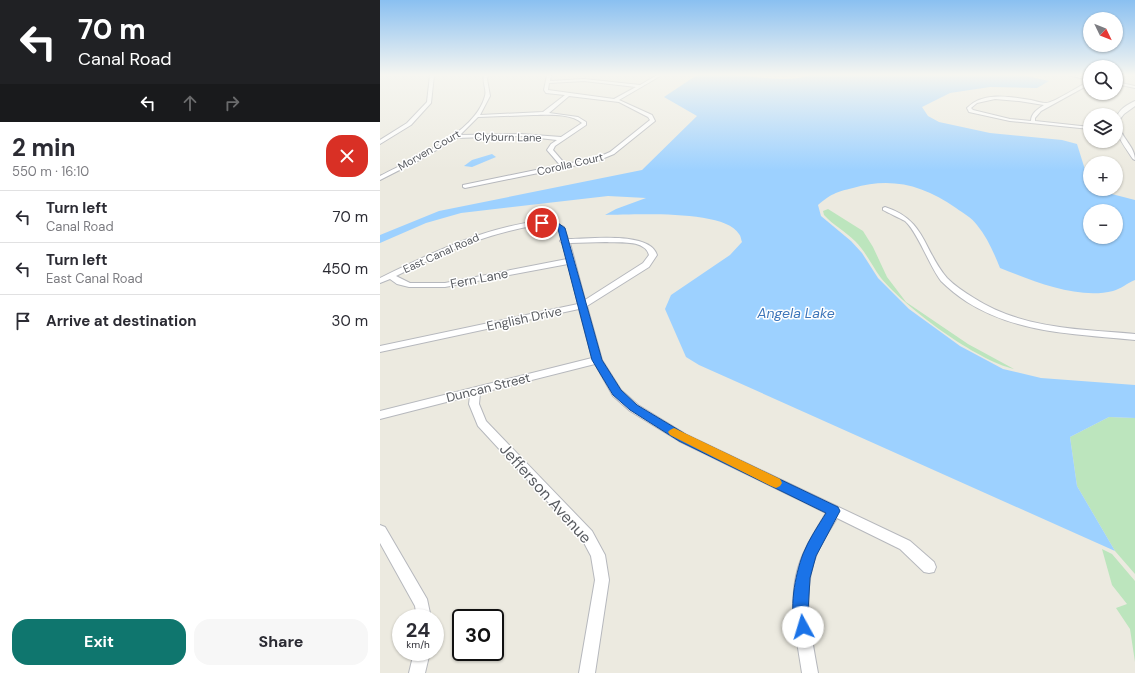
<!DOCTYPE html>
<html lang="en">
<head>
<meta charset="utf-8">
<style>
  :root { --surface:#fff; --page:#f7f7f7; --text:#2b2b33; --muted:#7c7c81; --line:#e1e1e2; --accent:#0f766e }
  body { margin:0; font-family:"DM Sans",sans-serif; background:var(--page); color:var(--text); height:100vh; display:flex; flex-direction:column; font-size:15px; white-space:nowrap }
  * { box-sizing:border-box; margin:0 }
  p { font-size:13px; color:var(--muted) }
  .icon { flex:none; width:22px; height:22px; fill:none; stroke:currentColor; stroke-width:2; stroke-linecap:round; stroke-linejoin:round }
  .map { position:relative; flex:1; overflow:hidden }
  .sheet { display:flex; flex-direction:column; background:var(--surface); width:380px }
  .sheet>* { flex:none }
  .top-card { background:#202124; color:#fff; overflow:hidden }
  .needle { width:26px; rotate:133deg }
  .controls { position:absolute; left:703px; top:12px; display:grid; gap:8px }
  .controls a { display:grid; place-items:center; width:40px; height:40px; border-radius:50%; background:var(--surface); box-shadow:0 1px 3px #0004; font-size:20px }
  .speed { position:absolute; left:12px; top:609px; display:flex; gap:8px; font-size:20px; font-weight:700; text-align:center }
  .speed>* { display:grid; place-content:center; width:52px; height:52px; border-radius:50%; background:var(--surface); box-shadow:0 1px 3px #0004; line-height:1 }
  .speed small { font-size:10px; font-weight:400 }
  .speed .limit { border:2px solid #111; border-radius:6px; background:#fff; color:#111 }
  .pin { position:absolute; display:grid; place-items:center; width:34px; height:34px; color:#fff; margin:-17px; border:2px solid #fff; border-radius:50%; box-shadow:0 1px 4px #0007 }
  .me { position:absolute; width:44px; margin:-22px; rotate:354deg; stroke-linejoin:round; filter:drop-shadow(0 0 3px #0008) }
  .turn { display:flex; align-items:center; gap:14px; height:84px; padding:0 12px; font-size:18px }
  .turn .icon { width:52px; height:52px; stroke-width:2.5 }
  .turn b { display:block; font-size:28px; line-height:34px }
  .lanes { display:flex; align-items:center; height:38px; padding:0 12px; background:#0003; justify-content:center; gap:20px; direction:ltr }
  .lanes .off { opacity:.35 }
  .round { display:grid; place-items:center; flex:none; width:42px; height:42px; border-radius:16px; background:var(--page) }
  .head { display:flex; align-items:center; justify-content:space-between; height:68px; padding:0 12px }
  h1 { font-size:24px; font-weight:700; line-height:30px }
  .button { display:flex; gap:8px; margin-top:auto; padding:8px 12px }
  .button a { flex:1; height:46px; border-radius:16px; background:var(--accent); color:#fff; font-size:16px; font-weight:700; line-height:46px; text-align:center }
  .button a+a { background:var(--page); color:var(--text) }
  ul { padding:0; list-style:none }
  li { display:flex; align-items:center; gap:12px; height:52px; padding:0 12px; border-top:1px solid var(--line) }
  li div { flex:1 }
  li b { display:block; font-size:15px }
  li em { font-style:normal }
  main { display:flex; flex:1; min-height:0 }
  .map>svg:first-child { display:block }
  .green { fill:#bce5bd }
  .water { fill:#9dd1ff; fill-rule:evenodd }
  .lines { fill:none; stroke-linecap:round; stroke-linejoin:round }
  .minor-casing { stroke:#b6b8bd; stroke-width:2 }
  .tertiary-casing { stroke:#b6b8bd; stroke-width:2 }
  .minor { fill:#fff; fill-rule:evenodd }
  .tertiary { fill:#fff; fill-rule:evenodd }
  .route { fill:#1a73e8; stroke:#114b97 }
  .slow { fill:#f59e0b }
  .labels { text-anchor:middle; stroke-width:3; stroke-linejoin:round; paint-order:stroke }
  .far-street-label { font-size:11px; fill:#595c61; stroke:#fff }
  .street-label { font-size:13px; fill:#595c61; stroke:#fff }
  .water-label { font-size:14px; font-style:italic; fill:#3e76ba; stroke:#fff }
  .near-street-label { font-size:16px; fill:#595c61; stroke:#fff }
</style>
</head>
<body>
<main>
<section class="sheet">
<div class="top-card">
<div class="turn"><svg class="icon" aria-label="left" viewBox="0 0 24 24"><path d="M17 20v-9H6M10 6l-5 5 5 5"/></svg><div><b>70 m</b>Canal Road</div></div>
<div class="lanes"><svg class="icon" aria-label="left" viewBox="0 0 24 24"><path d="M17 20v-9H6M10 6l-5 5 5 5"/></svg><svg class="icon off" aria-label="ahead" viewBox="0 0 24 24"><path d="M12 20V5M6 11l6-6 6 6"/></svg><svg class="icon off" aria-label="right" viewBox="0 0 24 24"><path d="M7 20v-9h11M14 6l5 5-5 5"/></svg></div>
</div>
<div class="head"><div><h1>2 min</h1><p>550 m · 16:10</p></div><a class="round" style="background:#d93025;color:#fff"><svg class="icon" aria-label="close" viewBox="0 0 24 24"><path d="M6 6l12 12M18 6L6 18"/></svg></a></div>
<ul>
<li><svg class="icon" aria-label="left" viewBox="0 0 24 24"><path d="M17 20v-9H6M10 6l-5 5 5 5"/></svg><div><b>Turn left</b><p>Canal Road</p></div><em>70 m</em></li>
<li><svg class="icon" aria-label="left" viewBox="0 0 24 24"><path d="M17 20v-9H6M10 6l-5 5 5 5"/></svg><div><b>Turn left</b><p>East Canal Road</p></div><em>450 m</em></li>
<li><svg class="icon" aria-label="arrive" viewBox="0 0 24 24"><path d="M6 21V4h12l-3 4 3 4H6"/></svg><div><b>Arrive at destination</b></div><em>30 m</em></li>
</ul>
<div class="button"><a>Exit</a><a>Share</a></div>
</section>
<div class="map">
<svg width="755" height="673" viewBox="0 0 755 673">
  <rect width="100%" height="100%" fill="#eceae0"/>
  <g class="green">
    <path d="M448 209 483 231 493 247 507 277 526 302 588 344 634 369C596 360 527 309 501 278 492 266 486 252 475 241 465 231 453 225 444 215L443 211Z"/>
    <polygon points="729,417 755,418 755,574 735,551 697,486 690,437"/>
    <polygon points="722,549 732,554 755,581 755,662 750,629 736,608 747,604 732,585"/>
  </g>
  <g class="water">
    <path d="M317 75C330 75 343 75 355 75 380 77 407 83 430 75H642L669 81 657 88 610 87 570 93 542 107 548 116 559 122 610 133 682 140 697 144 707 176 710 179V189H718L720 191 755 200V280C747 283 741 289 733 291 698 300 653 281 620 268 614 253 607 237 597 225 592 218 583 213 576 208 543 185 511 177 473 188 456 192 451 194 438 205L441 216 471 241 482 253 498 278 529 309 580 346 623 369 661 378 755 385V418L729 417 690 437 697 486 735 551 319 365 306 357 285 309 291 295 350 255 362 242C361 240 361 236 359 234 344 209 252 215 225 215L236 209 266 198 228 196 81 213 46 223 0 243V235L59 211 262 170 317 116 284 97ZM710 211H736V237H710Z"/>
    <polygon points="112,154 116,157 92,167 84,166 92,160"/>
  </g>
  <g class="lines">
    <defs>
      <g id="minor">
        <polygon points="50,75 54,75 51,103 31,125 0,144 0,140 27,123 47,102"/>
        <path d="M104 75H108L107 79 110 96 100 115 163 112 185 95 166 93 164 90 167 75H171L170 81 204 79 260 85 277 75H282L239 100 272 115 275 121 234 154 217 161 85 188 83 187V185L180 165 167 150 171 144 177 140 141 136 76 138 45 157 0 180V176C32 159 95 134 105 96 107 89 102 83 104 75ZM204 81 256 87 234 99 168 90 169 83ZM189 96 239 102 268 117 270 120 230 152 214 159 185 164 173 150 175 146 206 125V122L198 117 169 113ZM154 115C168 115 190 113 202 123L181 137 141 134 80 135 98 117Z"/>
        <polygon points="690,75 710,78 710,80 692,76"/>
        <path d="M710 81V84L661 111 655 118V121L710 127V129L630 121 589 112 587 108C603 91 631 97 651 100 656 101 661 103 666 103 674 103 700 85 710 81ZM615 99 639 101 664 105C658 109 651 113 651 121L630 119 593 110 591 108 597 103Z"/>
        <polygon points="736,82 755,86 755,88 736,84"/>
        <polygon points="736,130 739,130 739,131 736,132"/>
        <path d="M505 207C546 220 543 250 567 278 575 286 584 292 594 298 642 329 699 329 755 334V340C697 334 638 334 587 302 578 296 569 289 561 281 549 265 537 231 525 221 518 217 510 214 503 210V208Z"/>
        <path d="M158 221 172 222 184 227 188 239C209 239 270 231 277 255L269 267 207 306 222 360 241 390 258 405 307 435 530 541 554 562 556 567 554 572 549 573 544 572 520 549 457 518C450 530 442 541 437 553 421 592 431 633 438 673H422C417 639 408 602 418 568 424 548 435 531 446 513L299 441 250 411 233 396 215 364 100 393 99 404 106 421 212 531 225 555 229 580 215 673H199L215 580 211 556 202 539 98 426 89 404 90 396 0 419V411L212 358 199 309 0 352V346L198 304 188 264 65 287H29L17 284 10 279 0 283V278C51 253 101 229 158 221ZM158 225 171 226 179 229 182 239 180 241 182 243 187 259 65 283H30L16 276C62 253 107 233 158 225ZM225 242C238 243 265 239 269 255L263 263 205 300 190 243Z"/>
        <polygon points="0,525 5,527 47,599 51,618 37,618 35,606 0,543"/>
        <polygon points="34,652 50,652 45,673 29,673"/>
      </g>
      <path id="tertiary" d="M755 101V106L744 114 737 123 739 125C741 138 755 146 755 160L753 159C739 138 721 116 755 101Z"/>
    </defs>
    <use href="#minor" class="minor-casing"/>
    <use href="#tertiary" class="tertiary-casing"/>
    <use href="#minor" class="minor"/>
    <use href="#tertiary" class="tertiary"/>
  </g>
  <linearGradient id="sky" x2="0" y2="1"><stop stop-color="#8ac0f1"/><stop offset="0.44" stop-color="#f6f6f1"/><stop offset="1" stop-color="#f6f6f1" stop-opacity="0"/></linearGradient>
  <rect width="755" height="170" fill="url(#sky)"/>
  <path class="route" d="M159 221 178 223 185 228 222 360 241 390 257 405 307 435 458 507 460 511 436 556 430 578 428 612 430 627 428 632 423 635 417 632C408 611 415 575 423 554 429 539 438 526 446 513L299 441 250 410 233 395 212 360 178 229 174 226 159 224Z"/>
  <polygon class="slow" points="294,428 400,479 402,483 400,486 396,488 391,486 290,435 288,432 290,430"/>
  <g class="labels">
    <g class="far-street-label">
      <text transform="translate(128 137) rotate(1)" y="4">Clyburn Lane</text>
      <text transform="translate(49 150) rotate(-30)" y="4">Morven Court</text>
      <text transform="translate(190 164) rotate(-13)" y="4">Corolla Court</text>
      <text transform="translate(61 253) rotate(-24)" y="4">East Canal Road</text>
    </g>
    <g class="street-label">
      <text transform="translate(99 278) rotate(-11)" y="5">Fern Lane</text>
      <text transform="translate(144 318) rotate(-12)" y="5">English Drive</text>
      <text transform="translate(108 387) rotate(-14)" y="5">Duncan Street</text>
    </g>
    <g class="water-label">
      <text x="416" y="318">Angela Lake</text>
    </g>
    <g class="near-street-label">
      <text transform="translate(166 493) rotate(48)" y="6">Jefferson Avenue</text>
    </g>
  </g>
</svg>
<div class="controls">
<a><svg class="needle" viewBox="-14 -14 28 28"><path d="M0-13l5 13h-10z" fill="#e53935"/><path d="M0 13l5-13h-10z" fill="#7c7c81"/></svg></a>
<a><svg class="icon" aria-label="search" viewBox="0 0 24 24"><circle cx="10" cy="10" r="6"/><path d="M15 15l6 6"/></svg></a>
<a><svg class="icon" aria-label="layers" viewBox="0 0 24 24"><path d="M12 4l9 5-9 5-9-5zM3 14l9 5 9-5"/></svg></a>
<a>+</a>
<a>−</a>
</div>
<div class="speed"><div>24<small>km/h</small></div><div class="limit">30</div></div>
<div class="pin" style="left:162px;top:223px;background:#d93025"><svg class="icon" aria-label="arrive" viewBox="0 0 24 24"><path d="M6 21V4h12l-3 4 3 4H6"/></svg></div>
<svg class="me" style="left:423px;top:627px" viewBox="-20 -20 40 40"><circle r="19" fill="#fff"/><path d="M0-13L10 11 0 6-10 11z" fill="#1a73e8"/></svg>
</div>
</main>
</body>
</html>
